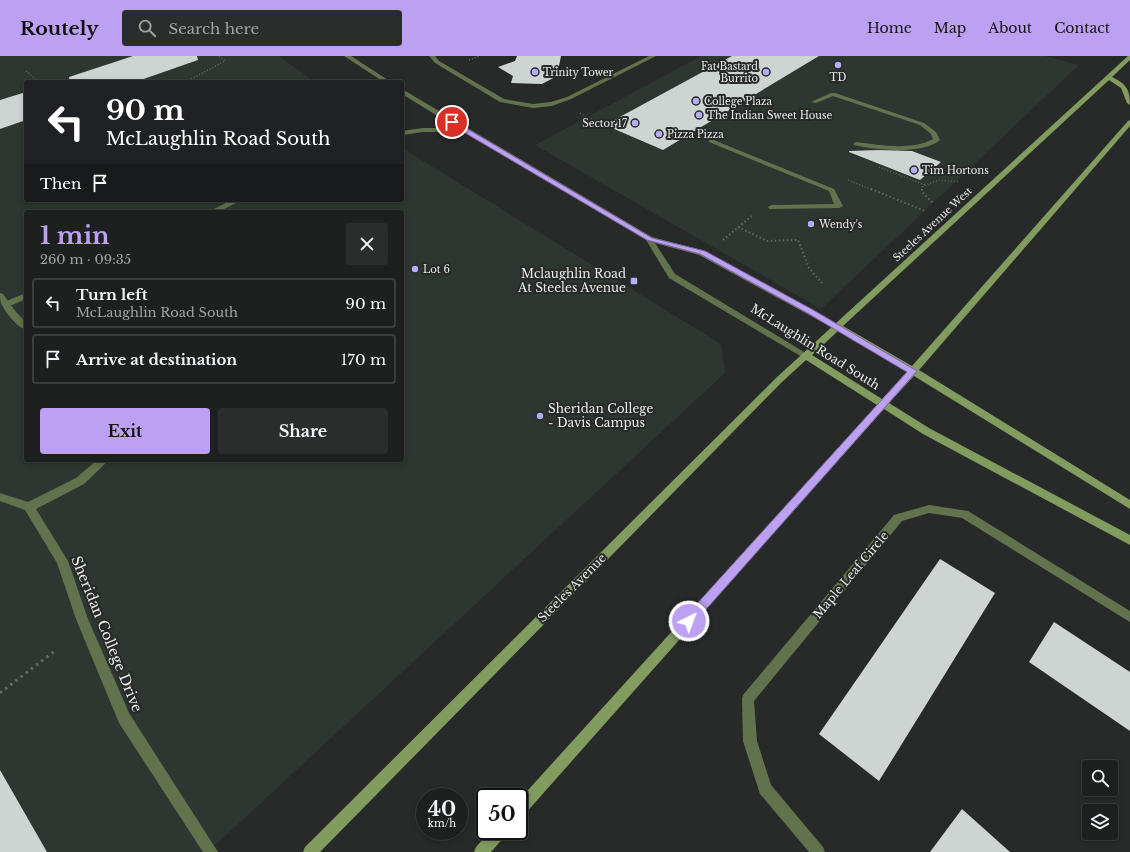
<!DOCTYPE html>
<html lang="en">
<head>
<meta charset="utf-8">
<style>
  :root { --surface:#1d201e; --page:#2a2d2b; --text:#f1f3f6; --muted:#a0a3a4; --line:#3b3e3c; --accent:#bca0f2 }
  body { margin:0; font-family:"Libre Baskerville",serif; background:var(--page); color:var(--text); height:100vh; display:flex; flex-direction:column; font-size:15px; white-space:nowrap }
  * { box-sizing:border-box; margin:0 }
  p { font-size:13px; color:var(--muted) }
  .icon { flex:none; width:22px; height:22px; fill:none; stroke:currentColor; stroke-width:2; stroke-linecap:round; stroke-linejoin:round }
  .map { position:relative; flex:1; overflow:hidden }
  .drawer { position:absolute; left:24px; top:154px; width:380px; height:252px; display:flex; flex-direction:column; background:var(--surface); border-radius:4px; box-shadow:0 2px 6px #0003,0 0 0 1px var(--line) }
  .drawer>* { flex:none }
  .guide { position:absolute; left:24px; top:24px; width:380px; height:122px; border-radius:4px; box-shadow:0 2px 6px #0003,0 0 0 1px var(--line); background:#202124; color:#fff; overflow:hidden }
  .fabs { position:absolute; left:1082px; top:704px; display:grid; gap:8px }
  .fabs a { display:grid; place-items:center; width:36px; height:36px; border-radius:4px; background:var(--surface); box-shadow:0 2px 6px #0003,0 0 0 1px var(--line); font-size:20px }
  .speed { position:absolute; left:416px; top:732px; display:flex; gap:8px; font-size:20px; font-weight:700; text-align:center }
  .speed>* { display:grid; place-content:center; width:52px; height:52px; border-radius:50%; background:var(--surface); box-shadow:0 2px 6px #0003,0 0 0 1px var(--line); line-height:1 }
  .speed small { font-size:10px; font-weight:400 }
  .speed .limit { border:2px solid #111; border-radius:6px; background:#fff; color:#111 }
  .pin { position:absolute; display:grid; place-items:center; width:34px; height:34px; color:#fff; margin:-17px; border:2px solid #fff; border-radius:50%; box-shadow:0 1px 4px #0007 }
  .me { position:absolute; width:44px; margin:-22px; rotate:42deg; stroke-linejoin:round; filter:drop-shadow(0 0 3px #0008) }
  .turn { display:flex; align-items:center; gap:14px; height:84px; padding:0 16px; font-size:18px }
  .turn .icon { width:52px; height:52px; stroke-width:2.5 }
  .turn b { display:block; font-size:28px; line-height:34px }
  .then { display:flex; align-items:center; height:38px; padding:0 16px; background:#0003; gap:8px; font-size:15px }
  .round { display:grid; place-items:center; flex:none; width:42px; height:42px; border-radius:4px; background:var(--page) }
  .overview { display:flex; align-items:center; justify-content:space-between; height:68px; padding:0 16px }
  h1 { font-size:24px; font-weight:700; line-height:30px; color:var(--accent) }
  .cta { display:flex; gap:8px; margin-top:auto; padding:8px 16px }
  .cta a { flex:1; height:46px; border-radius:4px; background:var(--accent); color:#111; font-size:16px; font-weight:700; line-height:46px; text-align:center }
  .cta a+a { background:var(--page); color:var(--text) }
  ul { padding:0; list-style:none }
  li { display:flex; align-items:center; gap:12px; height:50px; margin:0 8px 6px; padding:0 8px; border:2px solid var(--line); border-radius:4px }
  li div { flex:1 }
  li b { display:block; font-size:15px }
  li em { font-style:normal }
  header { display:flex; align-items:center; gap:24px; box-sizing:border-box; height:56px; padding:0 20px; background:var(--accent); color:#111 }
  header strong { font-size:19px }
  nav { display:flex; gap:22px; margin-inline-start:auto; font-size:14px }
  .search { width:280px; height:36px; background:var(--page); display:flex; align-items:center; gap:10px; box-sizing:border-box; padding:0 14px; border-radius:4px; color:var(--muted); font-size:15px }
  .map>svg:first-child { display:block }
  .built { fill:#2d3630; fill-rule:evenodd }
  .building { fill:#cdd4d2 }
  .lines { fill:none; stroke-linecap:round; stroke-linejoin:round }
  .path-far2 { stroke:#646765; stroke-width:1.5; stroke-dasharray:1 2; stroke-linecap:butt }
  .path-far1 { stroke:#646765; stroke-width:2; stroke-dasharray:1.5 2.5; stroke-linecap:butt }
  .path { stroke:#646765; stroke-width:3; stroke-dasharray:2.5 4; stroke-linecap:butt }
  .service { fill:#62724d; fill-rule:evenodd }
  .minor { fill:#62724d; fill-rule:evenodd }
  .tertiary { fill:#62724d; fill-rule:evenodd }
  .secondary { fill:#829b5f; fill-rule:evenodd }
  .route { fill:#bca0f2; stroke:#7a689d }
  .poi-dot { fill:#b8abf7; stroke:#272a28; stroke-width:1.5 }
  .labels { text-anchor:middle; stroke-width:4; stroke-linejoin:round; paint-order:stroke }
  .far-poi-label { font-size:10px; fill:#e8ebe9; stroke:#272a28; text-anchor:start }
  .far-street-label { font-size:10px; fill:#e8ebe9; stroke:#272a28 }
  .poi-label { font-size:12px; fill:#e8ebe9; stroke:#272a28; text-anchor:end }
  .street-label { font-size:12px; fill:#e8ebe9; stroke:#272a28 }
  .near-street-label { font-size:14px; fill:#e8ebe9; stroke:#272a28 }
</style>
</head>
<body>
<header>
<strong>Routely</strong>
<div class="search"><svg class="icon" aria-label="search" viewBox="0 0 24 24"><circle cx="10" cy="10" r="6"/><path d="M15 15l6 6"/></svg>Search here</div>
<nav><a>Home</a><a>Map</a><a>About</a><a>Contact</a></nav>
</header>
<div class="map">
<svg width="1130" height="796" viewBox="0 0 1130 796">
  <rect width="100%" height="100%" fill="#272a28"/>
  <g class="built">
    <path d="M0 0H279L315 26H26V144H402V92L721 288 725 317 208 796H0ZM26 156H402V404H26Z"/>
    <polygon points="701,0 1045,0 1079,9 821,253 535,89"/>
  </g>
  <g class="building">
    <polygon points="133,0 197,0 198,4 135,26 70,26 69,21"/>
    <polygon points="517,0 561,0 557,20 542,28 511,27 513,20 498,11 515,5"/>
    <polygon points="732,0 819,0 663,94 605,69"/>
    <polygon points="26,36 26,64 0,73 0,44"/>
    <polygon points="879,94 912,95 941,106 920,124 849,96 849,95"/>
    <polygon points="940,503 995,537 879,725 819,678"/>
    <polygon points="1054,566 1130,616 1130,675 1029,606"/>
    <polygon points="0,714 47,796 0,796"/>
    <polygon points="962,753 1010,796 930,796"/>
  </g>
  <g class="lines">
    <g class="path-far2">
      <polyline points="469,4 480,0"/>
      <polyline points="26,15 39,26"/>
      <polyline points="62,26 70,23"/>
      <polyline points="186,26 225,5 219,0"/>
      <polyline points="580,57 599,67"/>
      <polyline points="879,111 925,129"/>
      <polyline points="848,124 873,134"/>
      <polyline points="922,134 923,130 939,124 959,126"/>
    </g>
    <g class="path-far1">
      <polyline points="871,133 925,155"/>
      <polyline points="922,133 922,136 934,148"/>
      <polyline points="738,171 767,185 798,184 809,212 822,227"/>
      <polyline points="723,184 753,159"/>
    </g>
    <polyline class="path" points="0,637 56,594"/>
    <g class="service">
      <polygon points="429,0 435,0 439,5 504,43 533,48 551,46 567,41 649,0 656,0 571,43 552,50 533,52 500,46 435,7"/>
      <path d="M831 37H835L924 67 936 76 940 84C923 99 875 94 854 89L853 88 856 86C880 89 911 95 933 83L931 78 920 69 833 40 816 47 811 46Z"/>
      <polygon points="423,72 464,72 467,74 464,76 423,76 402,79 402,75"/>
      <polygon points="711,83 834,133 843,150 839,152 769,153 768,151 772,149 834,148 829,135 709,86 709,84"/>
      <polygon points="232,144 242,144 218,156 208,156"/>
      <polygon points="26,237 26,243 7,251 3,248 4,246"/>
    </g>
    <g class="minor">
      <path d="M0 237 3 238 16 256 26 266V274C17 271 5 256 1 247 0 244 0 241 0 237Z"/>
      <polygon points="97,404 109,404 84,428 36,453 68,505 88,563 129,657 218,796 203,796 119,667 76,563 57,507 25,454 0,445 0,437 28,446 76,422"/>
      <polygon points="929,449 968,455 1130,555 1130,566 962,462 929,457 902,465 754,645 757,685 771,729 823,791 825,796 809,796 760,738 743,685 742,643 743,639 894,459"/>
    </g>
    <g class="tertiary">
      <polygon points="344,0 351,0 391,26 384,26"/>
      <polygon points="402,33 652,181 705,195 840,270 839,272 833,272 699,199 655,187 675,218 809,299 805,302 802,301 669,222 646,184 462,75 402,38"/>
    </g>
    <g class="secondary">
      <path d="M1128 0H1130V4L1112 21C1126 28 1130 33 1130 49L1127 47 1121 32 1109 24 843 270 912 310 1128 65 1130 64V70L919 314 1130 444V453L914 320 889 347 929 372 1130 479V489L923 378 884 353 524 759 519 761V744L877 349 806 304 782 326 320 796H303L305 791 776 322ZM838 275 907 316 882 343 812 299Z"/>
      <polygon points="490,775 507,775 505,780 491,796 474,796 476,791"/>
    </g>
  </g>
  <polygon class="route" points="450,65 454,65 652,182 705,195 815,255 917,315 693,568 689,570 685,568 683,565 685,561 907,316 809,258 700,198 647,184 450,68"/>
  <g class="poi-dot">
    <circle cx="838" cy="9" r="4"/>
    <circle cx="535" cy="16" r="4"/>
    <circle cx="766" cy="16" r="4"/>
    <circle cx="696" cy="45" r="4"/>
    <circle cx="699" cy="59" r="4"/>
    <circle cx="635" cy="67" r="4"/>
    <circle cx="659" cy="78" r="4"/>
    <circle cx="914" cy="114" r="4"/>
    <circle cx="811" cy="168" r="4"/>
    <circle cx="415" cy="213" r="4"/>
    <rect x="630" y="221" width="8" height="8" rx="2"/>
    <circle cx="540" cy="360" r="4"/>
  </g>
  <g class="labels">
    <g class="far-poi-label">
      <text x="758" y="14" text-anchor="end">Fat Bastard<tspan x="758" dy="12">Burrito</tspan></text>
      <text x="543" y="20">Trinity Tower</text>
      <text x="838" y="25" text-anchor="middle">TD</text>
      <text x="704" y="49">College Plaza</text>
      <text x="707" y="63">The Indian Sweet House</text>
      <text x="627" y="71" text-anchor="end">Sector 17</text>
      <text x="667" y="82">Pizza Pizza</text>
      <text x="922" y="118">Tim Hortons</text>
      <text x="819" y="172">Wendy's</text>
      <text x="423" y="217">Lot 6</text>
    </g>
    <g class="far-street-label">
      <text transform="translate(932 168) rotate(-43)" y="4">Steeles Avenue West</text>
    </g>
    <g class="poi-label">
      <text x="626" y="222">Mclaughlin Road<tspan x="626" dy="14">At Steeles Avenue</tspan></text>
      <text x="548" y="357" text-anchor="start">Sheridan College<tspan x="548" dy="14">- Davis Campus</tspan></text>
    </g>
    <g class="street-label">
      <text transform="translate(815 291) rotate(32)" y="4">McLaughlin Road South</text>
      <text transform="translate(851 519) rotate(-50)" y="4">Maple Leaf Circle</text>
      <text transform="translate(572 532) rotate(-45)" y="4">Steeles Avenue</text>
    </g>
    <g class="near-street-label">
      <text transform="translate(107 578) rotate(68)" y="5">Sheridan College Drive</text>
    </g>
  </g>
</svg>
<div class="fabs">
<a><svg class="icon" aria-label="search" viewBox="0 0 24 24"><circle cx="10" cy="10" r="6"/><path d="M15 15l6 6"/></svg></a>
<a><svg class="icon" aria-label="layers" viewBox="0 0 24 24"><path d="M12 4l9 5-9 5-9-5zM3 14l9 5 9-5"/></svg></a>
</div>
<div class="speed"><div>40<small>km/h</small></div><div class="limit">50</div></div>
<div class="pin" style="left:452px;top:66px;background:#d93025"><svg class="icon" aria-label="arrive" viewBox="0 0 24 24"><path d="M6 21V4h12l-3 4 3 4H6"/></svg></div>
<svg class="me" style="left:689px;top:565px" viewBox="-20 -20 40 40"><circle r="17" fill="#bca0f2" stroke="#fff" stroke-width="3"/><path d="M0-11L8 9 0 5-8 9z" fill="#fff"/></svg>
<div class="guide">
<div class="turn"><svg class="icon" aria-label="left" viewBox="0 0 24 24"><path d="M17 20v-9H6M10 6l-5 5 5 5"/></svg><div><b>90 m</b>McLaughlin Road South</div></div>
<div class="then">Then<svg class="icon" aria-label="arrive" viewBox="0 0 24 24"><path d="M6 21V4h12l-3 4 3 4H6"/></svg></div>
</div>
<section class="drawer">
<div class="overview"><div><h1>1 min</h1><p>260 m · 09:35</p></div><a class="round"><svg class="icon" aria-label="close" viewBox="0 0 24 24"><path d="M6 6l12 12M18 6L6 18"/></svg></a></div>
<ul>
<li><svg class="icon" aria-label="left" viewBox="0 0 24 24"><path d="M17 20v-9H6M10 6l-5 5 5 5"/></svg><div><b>Turn left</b><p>McLaughlin Road South</p></div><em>90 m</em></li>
<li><svg class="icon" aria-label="arrive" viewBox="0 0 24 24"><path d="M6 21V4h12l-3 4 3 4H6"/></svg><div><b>Arrive at destination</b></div><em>170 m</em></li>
</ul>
<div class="cta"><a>Exit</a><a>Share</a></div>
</section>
</div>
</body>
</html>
